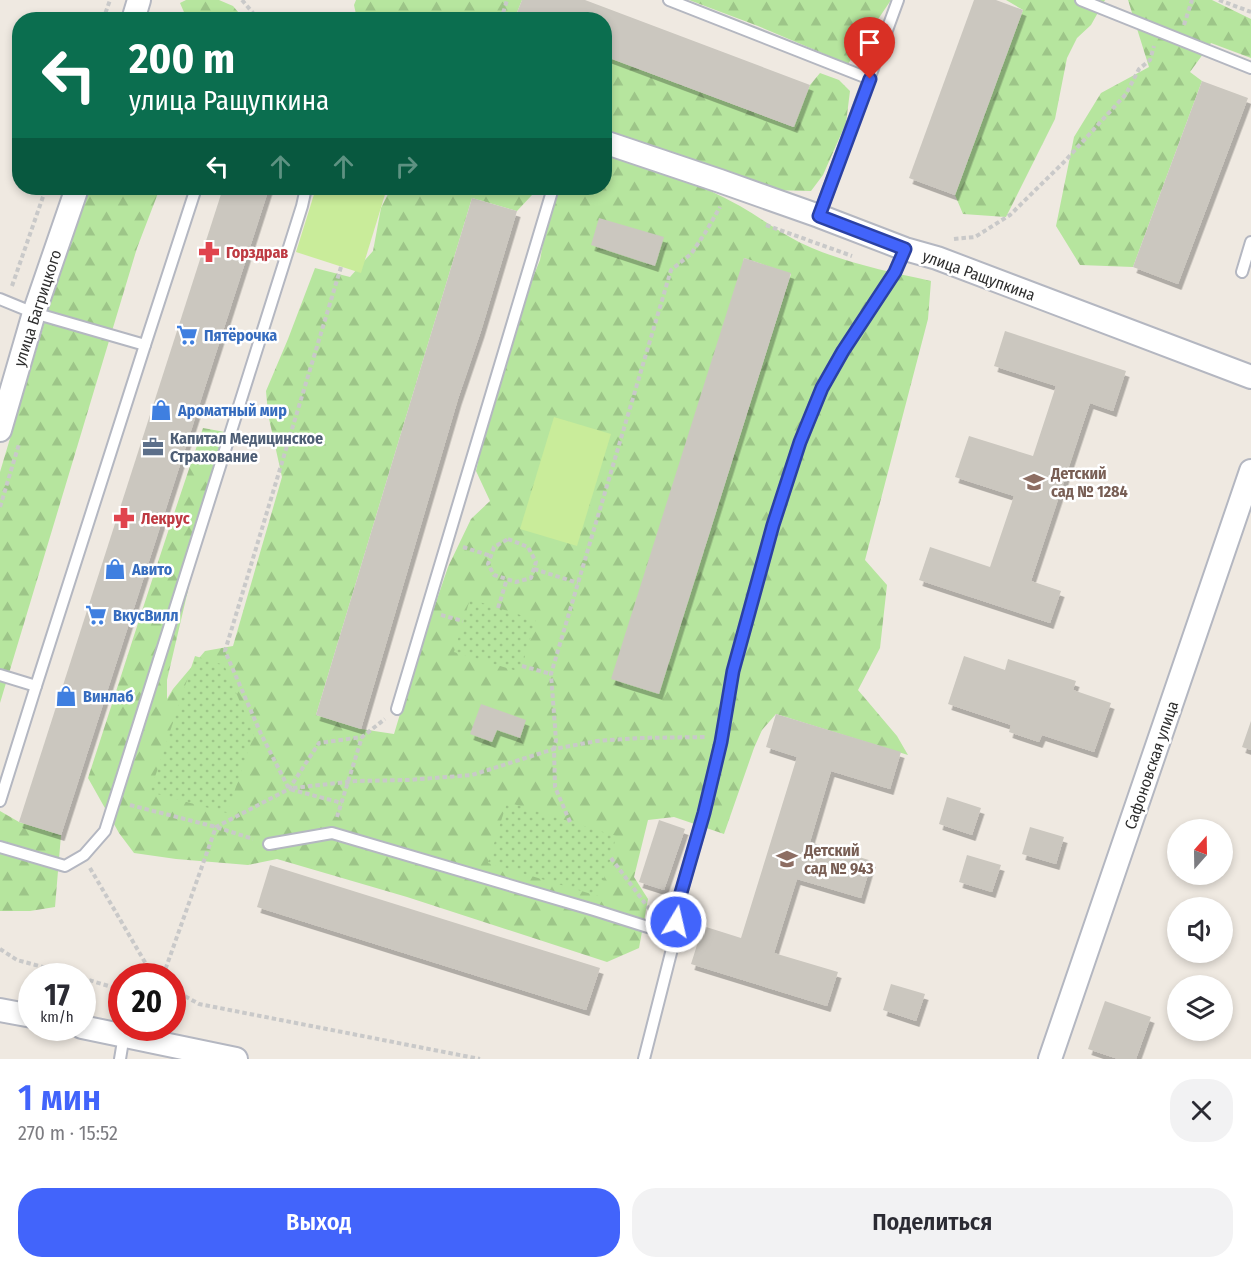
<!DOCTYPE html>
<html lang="ru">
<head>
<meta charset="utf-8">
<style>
  :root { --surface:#fff; --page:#f2f2f3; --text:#2b2b33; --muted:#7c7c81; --accent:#4264fb }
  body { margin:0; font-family:"Fira Sans Condensed",sans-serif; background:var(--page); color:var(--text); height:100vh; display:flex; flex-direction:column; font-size:22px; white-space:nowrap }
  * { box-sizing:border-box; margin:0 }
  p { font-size:20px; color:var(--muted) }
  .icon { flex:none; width:33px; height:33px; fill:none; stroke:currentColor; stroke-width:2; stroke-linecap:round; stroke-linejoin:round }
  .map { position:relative; height:1059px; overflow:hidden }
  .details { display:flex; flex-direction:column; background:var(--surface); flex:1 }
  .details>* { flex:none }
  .top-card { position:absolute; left:12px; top:12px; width:600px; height:183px; border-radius:24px; box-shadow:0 3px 9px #0003; background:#0b6e4f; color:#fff; overflow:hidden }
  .needle { width:39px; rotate:20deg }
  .buttons { position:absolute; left:1167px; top:819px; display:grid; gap:12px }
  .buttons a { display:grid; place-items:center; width:66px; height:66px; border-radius:50%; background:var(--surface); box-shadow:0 3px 9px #0003; font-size:30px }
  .speed { position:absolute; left:18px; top:963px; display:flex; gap:12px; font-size:30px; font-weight:700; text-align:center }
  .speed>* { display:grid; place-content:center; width:78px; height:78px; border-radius:50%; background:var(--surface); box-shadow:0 3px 9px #0003; line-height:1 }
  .speed small { font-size:15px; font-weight:400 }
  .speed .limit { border:9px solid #d22; background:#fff; color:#111 }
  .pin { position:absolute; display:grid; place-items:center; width:51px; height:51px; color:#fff; margin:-62px -26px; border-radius:50% 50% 50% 0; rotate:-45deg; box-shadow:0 0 6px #0007 }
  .pin .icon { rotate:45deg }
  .me { position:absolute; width:66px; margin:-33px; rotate:9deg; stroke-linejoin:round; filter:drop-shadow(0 0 4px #0008) }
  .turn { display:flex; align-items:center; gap:21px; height:126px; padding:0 18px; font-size:27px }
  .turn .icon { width:78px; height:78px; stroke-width:2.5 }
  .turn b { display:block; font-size:42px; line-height:51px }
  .lanes { display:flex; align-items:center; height:57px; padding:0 18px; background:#0003; justify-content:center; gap:30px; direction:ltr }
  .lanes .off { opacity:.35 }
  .round { display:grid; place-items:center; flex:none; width:63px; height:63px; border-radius:24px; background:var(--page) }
  .summary { display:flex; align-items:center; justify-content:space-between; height:102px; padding:0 18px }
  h1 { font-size:36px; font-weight:600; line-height:45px; color:var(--accent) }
  .action { display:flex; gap:12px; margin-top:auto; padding:12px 18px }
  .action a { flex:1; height:69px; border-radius:24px; background:var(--accent); color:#fff; font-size:24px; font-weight:600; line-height:69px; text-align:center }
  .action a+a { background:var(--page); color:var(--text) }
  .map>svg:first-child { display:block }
  .forest { fill:url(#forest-firs); fill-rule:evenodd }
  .park { fill:url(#park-dots) }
  .pitch { fill:#c9ec9a }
  .building { fill:#cbc7bf; filter:url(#shadow) }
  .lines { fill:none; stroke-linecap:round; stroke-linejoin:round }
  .service-casing { stroke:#b4b7c1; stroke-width:14 }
  .minor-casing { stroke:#b4b7c1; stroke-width:26 }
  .path { stroke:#c9c9c9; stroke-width:4; stroke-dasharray:4.5 3; stroke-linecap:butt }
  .service { stroke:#fff; stroke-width:10 }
  .minor { stroke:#fff; stroke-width:22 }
  .route-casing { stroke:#2b41a3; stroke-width:15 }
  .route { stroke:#4264fb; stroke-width:10 }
  .labels { text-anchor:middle; stroke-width:5; stroke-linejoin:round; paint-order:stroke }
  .health-label { font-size:16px; font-weight:bold; fill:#be3a42; stroke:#fff; text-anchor:start }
  .street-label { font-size:16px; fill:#2e2e2e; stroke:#fff }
  .shop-label { font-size:16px; font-weight:bold; fill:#366cbe; stroke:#fff; text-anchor:start }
  .service-label { font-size:16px; font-weight:bold; fill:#4e5e75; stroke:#fff; text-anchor:start }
  .education-label { font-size:16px; font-weight:bold; fill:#785e54; stroke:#fff; text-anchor:start }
</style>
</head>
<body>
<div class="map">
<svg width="1251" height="1059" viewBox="0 0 1251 1059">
  <defs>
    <pattern id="forest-firs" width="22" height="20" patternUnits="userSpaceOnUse" patternTransform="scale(1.5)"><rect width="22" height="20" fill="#b6e59e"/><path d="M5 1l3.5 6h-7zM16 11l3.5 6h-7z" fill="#9dc588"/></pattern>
    <pattern id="park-dots" width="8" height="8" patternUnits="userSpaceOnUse" patternTransform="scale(1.5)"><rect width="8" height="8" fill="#b6e59e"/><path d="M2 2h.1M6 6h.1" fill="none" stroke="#9dc588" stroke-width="1.8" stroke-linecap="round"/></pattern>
    <filter id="shadow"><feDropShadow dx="3.5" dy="6" stdDeviation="0" flood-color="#0004"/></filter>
  </defs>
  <rect width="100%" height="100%" fill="#efe9e1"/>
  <g class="forest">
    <polygon points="186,0 219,0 233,6 244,19 187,19 180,3"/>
    <polygon points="356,0 522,0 514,20 357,19 354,5"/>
    <polygon points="689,0 891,0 848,64 758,26"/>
    <polygon points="1006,0 1105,0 1091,25 1077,38 1067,58 1055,119 1006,217 963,214 955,195 1023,10"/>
    <polygon points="1128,0 1212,0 1251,19 1251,58 1211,43 1190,72 1202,81 1133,267 1080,265 1056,226 1074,137 1101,93 1149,67"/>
    <polygon points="604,56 793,127 810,85 820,73 839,80 850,91 846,123 823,175 811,191 767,190 605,136"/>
    <path d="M605 149 609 150C653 168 699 183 740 206 764 220 786 237 812 248 850 264 891 272 931 281L928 319 865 560 887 585 880 648 858 690 897 736 908 755 776 714 762 730 754 748 724 834 674 817 648 820 634 877 648 899 639 948 607 962 407 897 277 859 248 865 176 859 134 853 119 833 88 778C126 661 163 544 203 428L225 432 167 680V699L173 689 205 651 233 646 282 477 268 414 266 391 288 339 315 268 350 277 373 251 381 208 391 188H534L532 195 517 211 472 198 316 715 361 729 394 734 416 661 448 567 471 519 490 501 476 471 502 357 519 311 540 260 553 188H604ZM744 258 791 274 659 693Z"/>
    <polygon points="83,188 160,188 137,248 0,703 0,472 56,284"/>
    <polygon points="0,811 19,822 61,835 55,907 30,911 0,911"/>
  </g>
  <g class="park">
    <polygon points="470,599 536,620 520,672 454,652"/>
    <polygon points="195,656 224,665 254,734 227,813 150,792"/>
    <polygon points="507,802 616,836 611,858 598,896 488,863"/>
  </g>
  <g class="pitch">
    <polygon points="316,188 387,188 361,273 296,252"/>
    <polygon points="554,417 611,434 577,546 520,529"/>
  </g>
  <g class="building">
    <polygon points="522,0 585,0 810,85 794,127 604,56 604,20 514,20"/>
    <polygon points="974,0 996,0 1023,10 955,195 909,178"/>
    <polygon points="1202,81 1248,98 1178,284 1133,267"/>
    <polygon points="223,188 269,188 61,835 19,822"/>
    <polygon points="472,198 517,211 481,331 458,399 361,729 316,715"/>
    <polygon points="599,218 664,237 655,266 591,245"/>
    <polygon points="744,258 791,273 659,694 611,679"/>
    <polygon points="1005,331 1126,371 1113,411 1090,403 1031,581 1061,591 1050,623 919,580 930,547 990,567 1014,496 955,477 969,436 1033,456 1056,386 994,366"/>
    <polygon points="964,656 1005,670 1008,659 1076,681 1073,690 1111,703 1094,752 1042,735 1039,742 1009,732 1011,725 948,704"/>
    <polygon points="481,704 526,720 520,738 497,730 492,742 470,734"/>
    <polygon points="776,714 901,752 890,789 831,771 810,842 872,861 861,898 797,879 774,953 838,972 827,1006 691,964 703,926 741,938 797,757 766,747"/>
    <polygon points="1251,721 1251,750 1242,747"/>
    <polygon points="947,797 981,808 972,835 939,824"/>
    <polygon points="659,820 685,829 664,890 639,882"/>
    <polygon points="1030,827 1064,837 1056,864 1022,854"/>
    <polygon points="967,855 1001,865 992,892 959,882"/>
    <polygon points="270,865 600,968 586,1010 257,907"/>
    <polygon points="891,984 925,994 916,1021 883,1010"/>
    <polygon points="1105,1001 1151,1017 1136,1059 1118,1059 1088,1049"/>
  </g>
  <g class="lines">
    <defs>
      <g id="service">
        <polyline points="669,0 870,79"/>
        <polyline points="1081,0 1251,68"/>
        <polyline points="819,216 898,0"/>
        <polyline points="1242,272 1251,242"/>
        <polyline points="0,299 34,313 145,345 196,188"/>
        <polyline points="0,675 36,686 145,345"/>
        <polyline points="397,709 553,188"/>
        <polyline points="0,801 36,686"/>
        <polyline points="269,844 332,833 594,910 651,928 674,941"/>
        <polyline points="0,847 65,866 84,855 105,831 302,206 306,188"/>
        <polyline points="120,1059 124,1035"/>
        <polyline points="644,1059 674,941 678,903 704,813 721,742 733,671 773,525 800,442 822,388 843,351 895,272 905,249"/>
      </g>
      <g id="minor">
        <polyline points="133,20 139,0"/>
        <polyline points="604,142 720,181 819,216 905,249 937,258 1251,377"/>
        <polyline points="0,430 34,313 77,188"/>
        <polyline points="0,1010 32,1016"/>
        <polyline points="82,1027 236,1059"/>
        <polyline points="1050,1059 1251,471"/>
      </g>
    </defs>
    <use href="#service" class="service-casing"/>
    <use href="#minor" class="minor-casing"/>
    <g class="path">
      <polyline points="242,0 259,20"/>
      <polyline points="1219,0 1251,12"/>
      <polyline points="103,20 110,0"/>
      <polyline points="501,20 507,0"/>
      <polyline points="1184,25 1192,0"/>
      <polyline points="766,225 852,256"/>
      <polyline points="954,239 975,237 1010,215 1064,162 1126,94 1139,69 1150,60 1154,46"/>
      <polyline points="341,267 225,651 261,734 289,789 342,803"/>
      <polyline points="12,286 46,188"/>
      <polyline points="0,507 19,444"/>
      <polygon points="508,539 528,547 536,562 531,578 516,582 494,575 488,564 494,547"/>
      <polyline points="463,547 491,556"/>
      <polyline points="534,569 578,583"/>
      <polyline points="498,608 507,579"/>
      <polyline points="441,615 463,621"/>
      <polyline points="522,666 551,674"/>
      <polyline points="293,788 356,781 408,780 472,775 554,749 597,741 639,738 706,737"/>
      <polyline points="130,805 216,827 253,839"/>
      <polyline points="337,817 362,737"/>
      <polyline points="570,822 555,787 554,749 556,740 551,674 671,270 691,254 705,233 720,207"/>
      <polyline points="611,858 650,910"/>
      <polyline points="90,868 153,976"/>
      <polyline points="0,949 17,960 76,976"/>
      <polyline points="163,976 216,827 289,789 319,743 362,737 385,719"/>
      <polyline points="82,978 122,990"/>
      <polyline points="172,989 199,1004 480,1059"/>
    </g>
    <use href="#service" class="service"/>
    <use href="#minor" class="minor"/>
  </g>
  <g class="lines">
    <defs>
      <polyline id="route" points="676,922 678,903 704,813 721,742 733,671 773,525 800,442 822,388 843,351 895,272 905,249 819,216 870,79"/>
    </defs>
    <use href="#route" class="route-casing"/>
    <use href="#route" class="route"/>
  </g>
  <defs>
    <symbol id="pharmacy-bare" viewBox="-9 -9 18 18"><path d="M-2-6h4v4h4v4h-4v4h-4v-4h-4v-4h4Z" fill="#e0444e" stroke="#fff" stroke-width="2.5" paint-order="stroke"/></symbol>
    <symbol id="supermarket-bare" viewBox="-9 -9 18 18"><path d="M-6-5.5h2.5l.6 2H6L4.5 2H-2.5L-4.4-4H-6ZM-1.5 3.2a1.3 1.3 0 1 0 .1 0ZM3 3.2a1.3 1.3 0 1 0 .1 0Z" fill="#3f7fe0" stroke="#fff" stroke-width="2.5" paint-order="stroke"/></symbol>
    <symbol id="shop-bare" viewBox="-9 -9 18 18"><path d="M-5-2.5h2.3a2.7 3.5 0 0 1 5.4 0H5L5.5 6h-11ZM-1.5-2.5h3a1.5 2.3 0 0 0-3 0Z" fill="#3f7fe0" stroke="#fff" stroke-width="2.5" paint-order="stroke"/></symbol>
    <symbol id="office-bare" viewBox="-9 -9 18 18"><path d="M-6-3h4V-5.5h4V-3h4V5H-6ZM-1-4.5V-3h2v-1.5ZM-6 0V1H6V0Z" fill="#5c6f8a" stroke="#fff" stroke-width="2.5" paint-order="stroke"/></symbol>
    <symbol id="school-bare" viewBox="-9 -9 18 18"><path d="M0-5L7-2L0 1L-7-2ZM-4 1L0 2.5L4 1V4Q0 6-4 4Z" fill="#8d6e63" stroke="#fff" stroke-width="2.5" paint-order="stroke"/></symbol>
  </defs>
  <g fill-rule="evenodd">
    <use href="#pharmacy-bare" x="194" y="237" width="30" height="30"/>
    <use href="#supermarket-bare" x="172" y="320" width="30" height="30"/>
    <use href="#shop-bare" x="146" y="395" width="30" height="30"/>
    <use href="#office-bare" x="138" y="432" width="30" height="30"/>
    <use href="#school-bare" x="1019" y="467" width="30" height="30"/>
    <use href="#pharmacy-bare" x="109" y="503" width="30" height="30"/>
    <use href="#shop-bare" x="100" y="554" width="30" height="30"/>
    <use href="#supermarket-bare" x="81" y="600" width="30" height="30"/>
    <use href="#shop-bare" x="51" y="681" width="30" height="30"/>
    <use href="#school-bare" x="772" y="844" width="30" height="30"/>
  </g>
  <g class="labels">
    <g class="health-label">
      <text x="226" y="258">Горздрав</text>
      <text x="141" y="524">Лекрус</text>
    </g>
    <g class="street-label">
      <text transform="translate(979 275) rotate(20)" y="6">улица Ращупкина</text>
      <text transform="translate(37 308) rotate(-72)" y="6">улица Багрицкого</text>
      <text transform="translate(1151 765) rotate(-71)" y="6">Сафоновская улица</text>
    </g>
    <g class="shop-label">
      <text x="204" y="341">Пятёрочка</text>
      <text x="178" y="416">Ароматный мир</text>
      <text x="132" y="575">Авито</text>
      <text x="113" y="621">ВкусВилл</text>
      <text x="83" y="702">Винлаб</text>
    </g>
    <g class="service-label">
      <text x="170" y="444">Капитал Медицинское<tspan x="170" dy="18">Страхование</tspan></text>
    </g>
    <g class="education-label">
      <text x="1051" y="479">Детский<tspan x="1051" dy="18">сад № 1284</tspan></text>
      <text x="804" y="856">Детский<tspan x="804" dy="18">сад № 943</tspan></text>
    </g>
  </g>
</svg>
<div class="buttons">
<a><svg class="needle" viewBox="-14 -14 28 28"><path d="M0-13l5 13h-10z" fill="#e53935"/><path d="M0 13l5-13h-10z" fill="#7c7c81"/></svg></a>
<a><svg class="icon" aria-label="sound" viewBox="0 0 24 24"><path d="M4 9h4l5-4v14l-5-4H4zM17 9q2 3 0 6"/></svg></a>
<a><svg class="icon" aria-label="layers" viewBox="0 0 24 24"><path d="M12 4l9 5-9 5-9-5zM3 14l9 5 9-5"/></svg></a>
</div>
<div class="speed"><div>17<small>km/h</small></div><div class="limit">20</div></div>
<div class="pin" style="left:870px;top:79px;background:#d93025"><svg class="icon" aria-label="arrive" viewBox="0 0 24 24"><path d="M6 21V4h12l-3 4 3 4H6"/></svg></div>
<svg class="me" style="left:676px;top:922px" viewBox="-20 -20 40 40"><circle r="17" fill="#4264fb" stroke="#fff" stroke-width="3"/><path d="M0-11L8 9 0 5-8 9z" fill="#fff"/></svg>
<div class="top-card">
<div class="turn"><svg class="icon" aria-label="left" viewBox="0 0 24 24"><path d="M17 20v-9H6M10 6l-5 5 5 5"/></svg><div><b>200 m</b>улица Ращупкина</div></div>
<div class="lanes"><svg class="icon" aria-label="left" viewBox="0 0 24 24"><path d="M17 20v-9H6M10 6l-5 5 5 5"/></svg><svg class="icon off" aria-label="ahead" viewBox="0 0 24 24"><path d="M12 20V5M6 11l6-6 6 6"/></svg><svg class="icon off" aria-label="ahead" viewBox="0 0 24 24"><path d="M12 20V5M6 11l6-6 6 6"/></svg><svg class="icon off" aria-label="right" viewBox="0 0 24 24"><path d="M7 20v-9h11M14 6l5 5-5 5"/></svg></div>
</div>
</div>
<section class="details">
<div class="summary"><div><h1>1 мин</h1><p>270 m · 15:52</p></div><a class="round"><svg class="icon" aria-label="close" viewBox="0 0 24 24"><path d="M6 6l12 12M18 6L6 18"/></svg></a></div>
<div class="action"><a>Выход</a><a>Поделиться</a></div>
</section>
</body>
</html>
